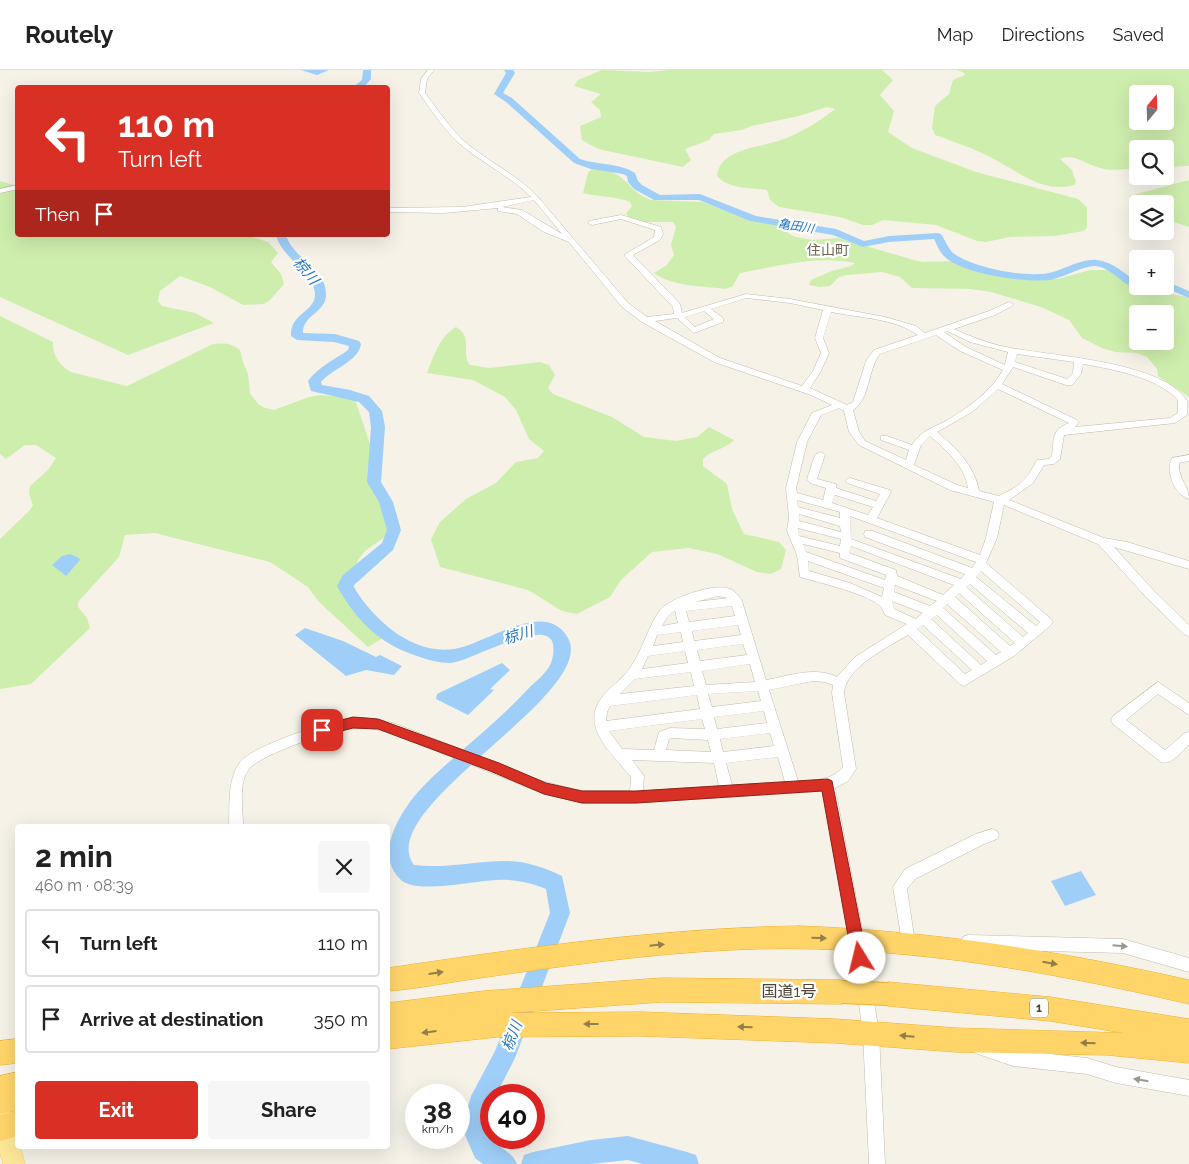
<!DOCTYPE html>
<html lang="en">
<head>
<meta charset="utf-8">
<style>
  :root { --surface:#fff; --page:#f6f6f6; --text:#222; --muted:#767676; --line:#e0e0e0; --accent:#d93025 }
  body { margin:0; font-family:Raleway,"Noto Sans JP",sans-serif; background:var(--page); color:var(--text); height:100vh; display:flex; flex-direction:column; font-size:19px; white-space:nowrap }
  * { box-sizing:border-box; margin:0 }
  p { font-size:16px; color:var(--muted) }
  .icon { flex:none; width:28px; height:28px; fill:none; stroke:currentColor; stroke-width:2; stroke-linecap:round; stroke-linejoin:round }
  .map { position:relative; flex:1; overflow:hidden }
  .drawer { position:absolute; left:15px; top:754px; width:375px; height:325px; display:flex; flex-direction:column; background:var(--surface); border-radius:5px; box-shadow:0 5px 20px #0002 }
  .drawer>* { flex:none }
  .banner { position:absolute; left:15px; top:15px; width:375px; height:152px; border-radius:5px; box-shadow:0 5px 20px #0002; background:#d93025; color:#fff; overflow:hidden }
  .needle { width:32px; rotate:19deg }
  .buttons { position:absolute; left:1129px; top:15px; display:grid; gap:10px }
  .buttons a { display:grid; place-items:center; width:45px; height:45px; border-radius:5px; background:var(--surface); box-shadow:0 5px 20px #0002; font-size:25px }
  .speed { position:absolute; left:405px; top:1014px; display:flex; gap:10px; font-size:25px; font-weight:700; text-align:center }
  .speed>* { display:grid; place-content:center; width:65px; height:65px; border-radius:50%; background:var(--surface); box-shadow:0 5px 20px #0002; line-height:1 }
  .speed small { font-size:12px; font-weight:400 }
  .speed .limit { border:8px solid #d22; background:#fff; color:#111 }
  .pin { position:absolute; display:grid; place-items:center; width:42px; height:42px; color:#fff; margin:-21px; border-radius:10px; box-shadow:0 2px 8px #0006 }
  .me { position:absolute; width:55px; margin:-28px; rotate:351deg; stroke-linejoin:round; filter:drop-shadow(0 0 4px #0008) }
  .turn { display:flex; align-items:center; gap:18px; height:105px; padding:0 20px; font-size:22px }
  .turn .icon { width:65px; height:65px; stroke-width:2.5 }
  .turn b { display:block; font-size:35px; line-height:42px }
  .then { display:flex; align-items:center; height:48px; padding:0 20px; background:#0003; gap:10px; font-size:19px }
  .round { display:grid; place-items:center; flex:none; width:52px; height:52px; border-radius:5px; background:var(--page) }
  .overview { display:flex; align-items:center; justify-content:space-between; height:85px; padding:0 20px }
  h1 { font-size:30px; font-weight:700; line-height:38px }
  .action { display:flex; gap:10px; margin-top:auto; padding:10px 20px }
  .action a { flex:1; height:58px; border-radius:5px; background:var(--accent); color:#fff; font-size:20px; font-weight:700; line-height:58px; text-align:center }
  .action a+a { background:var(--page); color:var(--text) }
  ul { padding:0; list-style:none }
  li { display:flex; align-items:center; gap:15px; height:68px; margin:0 10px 8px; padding:0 10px; border:2px solid var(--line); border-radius:5px }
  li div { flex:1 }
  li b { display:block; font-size:19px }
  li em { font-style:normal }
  header { display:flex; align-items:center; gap:30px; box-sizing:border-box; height:70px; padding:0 25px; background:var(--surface); border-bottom:1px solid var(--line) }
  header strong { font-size:24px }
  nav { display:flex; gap:28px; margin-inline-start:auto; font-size:18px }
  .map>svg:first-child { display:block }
  .green { fill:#ceeead; fill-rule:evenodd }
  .water { fill:#9fcff8 }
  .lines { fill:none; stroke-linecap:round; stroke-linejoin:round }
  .river { fill:#9fcff8; fill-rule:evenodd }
  .minor-casing { stroke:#c2bbaa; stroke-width:1 }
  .major-casing { stroke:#f1cb5c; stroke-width:1 }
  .highway-casing { stroke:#eeb02a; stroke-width:1 }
  .minor { fill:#fff; fill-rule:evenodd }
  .major { fill:#ffe798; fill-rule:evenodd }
  .highway { fill:#ffd56a; fill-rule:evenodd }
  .highway-bridge-casing { stroke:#eeb02a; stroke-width:24; stroke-linecap:butt }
  .highway-bridge { stroke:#ffd56a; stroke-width:22 }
  .oneway { fill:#927d4b }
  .oneway2 { fill:#9b9890 }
  .route { fill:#d93025; stroke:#8d1f18 }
  .labels { text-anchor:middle; stroke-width:4.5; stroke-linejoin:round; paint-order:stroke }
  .far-water-label { font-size:12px; font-style:italic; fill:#2277c3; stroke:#fff }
  .shield { fill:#fff; stroke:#807b72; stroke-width:1 }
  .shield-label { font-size:12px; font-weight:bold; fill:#4a4336 }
  .far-quarter-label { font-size:14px; fill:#6e624c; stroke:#fff }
  .water-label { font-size:15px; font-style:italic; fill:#2277c3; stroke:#fff }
  .near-street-label { font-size:16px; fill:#4a4336; stroke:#fff }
</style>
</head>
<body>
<header>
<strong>Routely</strong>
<nav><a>Map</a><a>Directions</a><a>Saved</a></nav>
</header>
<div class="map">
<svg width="1189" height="1094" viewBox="0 0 1189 1094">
  <rect width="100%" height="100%" fill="#f6f2e8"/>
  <g class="green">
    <path d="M602 0 650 2 669 0H882L893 10 880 25 894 41 888 62 912 78 976 102 1078 129 1087 137V158L1083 161 1055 166 1010 167 986 172 977 171 936 155 883 150 872 155H863L840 147 779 137 770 130 767 120C751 118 728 119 717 106 720 77 763 78 784 69 802 62 820 51 835 39L827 37 799 46 751 56 742 60 714 64 709 70 685 79 691 90 683 97 598 79 582 70 580 56 601 47 600 40 591 32 601 24 574 16 578 10Z"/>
    <path d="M956 0H1189V96L1165 97V79H1138L1137 98C1125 99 1110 102 1097 97 1085 93 1072 83 1060 89L1072 100 1076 112 1074 115C1042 124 1018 101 992 88 974 78 954 72 935 65L932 58 935 36 949 24 953 10 965 5 963 2ZM1138 24H1165V51H1138Z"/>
    <path d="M592 99C628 99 624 120 651 130L702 132 754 151 782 155 789 164 796 167 813 170 838 168 914 190 923 192 954 191 972 198 1021 208 1058 209 1090 200H1109L1119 203 1137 214 1138 216 1149 221 1189 227V327L1158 306 1157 299 1147 287 1136 283 1115 282 1102 278 1082 268 1069 250 1041 237 991 222 970 219 912 218 900 207 882 202 847 205 839 207 830 216 820 217 809 215 811 210 832 201 851 196 855 193C818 185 778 196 740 203L733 216 726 219C703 216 673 217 654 203L667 195 674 185 671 175 676 157 673 152H646L630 149 626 144 632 136 630 132C616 126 598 127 583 123L588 103ZM1138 244H1165V271H1138Z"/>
    <polygon points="1189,110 1189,157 1165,149 1165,134 1138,134 1137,136 1129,126"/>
    <polygon points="0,111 17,116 18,165 246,165 268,172 278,183 271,192 281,204 284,214 270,230 264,234 243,235 210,217 180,206 160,221 158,231 162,236 195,243 214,253 128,285 0,227"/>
    <path d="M0 246 53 272C52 285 60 296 71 302L127 316 213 274C224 273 231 273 240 280L243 292 248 304 250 323 258 334 265 338 274 340 309 327 321 325 355 329 371 377 372 393 380 426 393 450 385 467 365 481 358 490 352 509 365 547 383 568 368 577 319 532 308 517 270 492 155 463 125 465 119 487 78 532V537L87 548 90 558 31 614 0 619V469L30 440 33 435 29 424 30 416 48 400 56 388 36 375H25L6 389 0 384Z"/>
    <path d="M456 257C474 267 460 282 470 295L490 298 540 292 549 295 555 305 548 318 553 324 612 347 644 367 676 371 697 367 709 357 734 370C725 380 712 379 703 389V396L727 414 732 439 744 464 779 472 786 480 781 499 771 504 757 502 717 484 689 478 652 482 621 510 610 527 577 544 562 541 528 520 440 497 431 469 440 452 466 429 496 413 516 392 538 388 544 381 529 369 516 340 505 327 473 310 427 303C434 286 439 267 456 257Z"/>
  </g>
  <g class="water">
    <polygon points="70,484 79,488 80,490 66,506 52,495 62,486"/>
    <polygon points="305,558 343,571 376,587 380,585 402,596 394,605 366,600 346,606 295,565"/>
    <polygon points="502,593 510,600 490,619 494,620 468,645 436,629 437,624"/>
    <polygon points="1081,801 1096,825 1065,836 1051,811"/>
  </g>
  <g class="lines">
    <g class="river">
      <polygon points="301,0 329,0 317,5"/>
      <polygon points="363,0 371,0 371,9 363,18 352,18 362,10"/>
      <path d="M504 0H513L515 3 503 23 512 28 580 89C598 95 620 93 635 103L638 111 642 115 660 125 700 124 756 146 836 159 864 171 889 166 937 163 941 164C945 170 948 178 953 183 973 198 1029 209 1053 202 1067 198 1083 188 1097 190 1114 192 1124 204 1138 212V216H1144L1138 219 1134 218C1121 213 1109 196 1094 196 1080 197 1065 207 1050 210 1026 213 961 204 944 186 939 181 937 175 934 169L889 172 863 177 833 165 750 151 699 130H654L634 119 628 112 627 106 623 104 591 99 574 93 506 32 494 24 506 3Z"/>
      <path d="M276 165H286C293 189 327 199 326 225 326 242 302 246 303 263L335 264 359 271 361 274C359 291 332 299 321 312L322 315 350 320 369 326 382 341 385 357 381 412 393 432 401 460 393 480 353 516C373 549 411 585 454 579 485 575 545 527 568 568 599 624 371 738 414 795 445 799 476 791 507 791 526 791 545 798 562 806L570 843 515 988 496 1025H491C491 1034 485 1055 487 1060 491 1077 511 1078 517 1094H483L475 1088 462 1058 471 1026 495 981 550 843 546 819C535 814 521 811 509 810 485 807 419 826 401 810 374 785 399 744 418 722 430 708 445 696 459 683 483 662 507 642 528 619 535 612 544 605 549 597 553 591 555 578 552 571 540 549 470 592 450 593 439 593 428 590 417 586 379 574 356 550 337 516L343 505 382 473 387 460 379 432 367 412 371 357 369 342 359 332 311 321 308 311C318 297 334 290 348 280L349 276 334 272 297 270 291 266C290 243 314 243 315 225 315 202 282 189 276 165Z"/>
      <polygon points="1165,211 1189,221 1189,228 1161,216 1165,216"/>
      <polygon points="628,1066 687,1082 696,1085 699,1094 643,1094 628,1090 591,1094 521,1094 524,1085 533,1082 591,1070"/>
    </g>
    <defs>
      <g id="minor">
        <path d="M428 0H434L427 9 425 23C439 41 452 62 470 76 493 94 518 106 538 127L628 233 647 247 674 244 673 237 624 185 654 167 655 160 621 149 592 155 588 153 589 151 621 145 661 157 663 164 660 170 633 185 680 234 682 243 746 224 790 229 885 247 916 256 925 263 989 241 1009 232 1013 234 1012 236 995 245 954 259C969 266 985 272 1001 276 1044 286 1163 290 1187 331V345L1175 353 1064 365 1060 389 1054 394 1044 395 1033 413 1009 430 1104 468 1127 472 1189 491V499L1114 477 1154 521 1189 555V566L1185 565 1146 527 1098 474 1004 435 997 468 986 493 1051 549 1053 552 1051 555 1014 586 964 616 960 614 908 565C888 577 846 597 844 623L856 699 848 711 835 718 864 869 879 963 885 1094H869L863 963 850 869 823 721 636 733H582L544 724 395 664C381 660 367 657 353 658 333 660 261 684 249 699 238 713 243 739 243 756H229C230 735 227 710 240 692 252 676 333 649 354 648 369 647 382 650 396 654L545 712 582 721H630L631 707C613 684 578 656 603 626 612 615 625 607 632 595 643 578 648 557 660 540 670 528 712 514 727 518 735 520 738 525 742 531L766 610C789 606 815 596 837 607L855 587 907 554 885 545C884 543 883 540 882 538 873 525 817 512 800 507L797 485 787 461 789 448 786 418 797 372 812 343 832 335 811 325 714 292 642 252 622 237 569 172 544 162 517 144 498 141V138L444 143 388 142V138L462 137 531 127C512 108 488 96 466 79 447 65 433 42 419 23L421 9ZM534 130 562 164 522 140 502 137ZM746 228 790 233 823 240 815 268 821 283 813 301 802 316 720 288 655 251 677 248 694 263 723 252V248L711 239ZM704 241 714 249 695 257 685 247ZM831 242C860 248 894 248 918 265L874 280 866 291 853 332 847 335 810 318 821 301 829 283 823 268ZM947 261 970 272 1008 282 1005 295 966 277 944 262ZM936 265 960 281 1003 300C990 323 966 339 944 352 931 358 920 362 912 375L887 366H881V370L909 380 906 390 865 371 859 362 853 340C871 328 867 300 880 284ZM1017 284 1074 292 1073 303 1067 309 1015 292ZM1083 294C1112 299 1157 307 1178 330V343L1170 348 1075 357 1079 352 1077 350 1002 314 1013 297 1066 315H1072L1081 304ZM998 319 1069 353C1051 360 1054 369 1052 386L1049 389 1037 390C1026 411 1021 415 999 426L979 421C975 396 956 378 937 362L972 342ZM839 338 844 341 849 362 859 375 950 420 994 432 986 468 980 485 877 448 891 422 890 420 850 408 847 409 845 411 847 413 880 424 876 431 836 418V414L817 409 825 385 823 383 820 382 815 385 807 409 810 413 826 418 823 430 797 423 796 418 807 372 821 345ZM930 366C946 380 965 396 968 418L957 415 914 395 921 375ZM835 425 873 437 868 445 832 433ZM797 430 840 442V448L798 437ZM799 444 840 456 841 462 799 451ZM850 446 976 492 972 498 873 461H865L864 464 865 467 965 504 961 509 851 469ZM798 458 841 469 840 476 799 466ZM803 474 840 483V488L886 505 885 510 806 482ZM851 476 954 515 943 525 897 506 896 500 849 483ZM808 491 884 518 882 527 850 513 809 501ZM981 501 1040 552 1036 556 976 507ZM970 514 1028 563 1023 567 966 517ZM895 515 937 531 930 536 894 522ZM959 523 1015 573 1010 576 955 527ZM718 526 728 528 695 532ZM892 531 923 543 916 549 894 539ZM947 534 1001 582 996 585 943 538ZM732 536 735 546 689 552 686 541ZM675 540 678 553 662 556 668 546ZM937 545 987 591 981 595 931 549ZM738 555 741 565 694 571 692 561ZM923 555 972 600 965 604 917 559ZM681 562 683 572 653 576 657 565ZM743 574 747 585 700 591 697 580ZM685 581 688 593 642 599 648 586ZM750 594 755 612 706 615 702 601ZM691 602 694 616 620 624 635 609ZM813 611 825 612 833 615 832 623 843 697C831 711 815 710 798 711L769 620ZM758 621 761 631 712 637 708 624ZM697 625 700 639 606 651 607 642 610 636ZM764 641 767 653 717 659 714 647ZM702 649 705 659 670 658 659 662 654 680 622 679 609 661ZM770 663 774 676 723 682 720 669ZM671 668 708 670 711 682 666 680 669 669ZM778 687 785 712 732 715 726 693ZM632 690 714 693 719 716 643 721 644 706Z"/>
        <polygon points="18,115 18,119 0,123 0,119"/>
        <path d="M1189 385V391L1179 393V395C1179 411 1189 415 1189 429 1174 424 1165 401 1172 388Z"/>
        <path d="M1158 612 1189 633V645L1158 624 1126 650 1165 680 1185 663 1189 662V675C1182 681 1171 696 1161 692L1113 654 1111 650 1113 646Z"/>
        <polygon points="992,759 997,761 999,765 997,769 984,774 915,809 907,819 915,873 913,878 908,880 903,878 893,817 905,799 976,764"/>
        <polygon points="968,865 1123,869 1189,888 1189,902 1123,883 968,879 963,877 961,872 963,867"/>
        <polygon points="980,970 1013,980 1087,988 1116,997 1189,1010 1189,1026 1116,1013 1087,1004 1013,996 975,983 972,978 975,973"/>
      </g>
      <path id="major" d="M0 1032 8 1035C13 1048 18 1062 18 1076H20L25 1094H3L0 1083Z"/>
      <g id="highway">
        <path d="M799 856C933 861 1059 881 1189 910V934C1039 899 885 872 730 880 647 884 563 896 480 908 449 912 418 919 388 921V898C524 878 661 858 799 856Z"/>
        <polygon points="662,908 842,910 850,914 854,922 850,930 842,934 662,932 508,943 640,942 835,949 956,958 1124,963 1050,951 888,936 880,932 876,924 880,916 888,912 1050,927 1189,949 1189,993 1107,985 956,982 835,973 640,966 497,967 388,979 388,933 484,921"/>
        <polygon points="18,969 18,993 0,995 0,971"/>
        <polygon points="18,1002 18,1040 0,1044 0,1006"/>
        <polygon points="18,1040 18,1066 0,1071 0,1045"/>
      </g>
    </defs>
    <use href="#minor" class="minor-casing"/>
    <use href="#major" class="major-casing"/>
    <use href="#highway" class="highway-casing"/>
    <use href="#minor" class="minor"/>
    <use href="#major" class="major"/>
    <use href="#highway" class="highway"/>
    <defs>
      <polyline id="highway-bridge" points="842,922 888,924"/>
    </defs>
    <use href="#highway-bridge" class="highway-bridge-casing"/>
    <use href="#highway-bridge" class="highway-bridge"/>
  </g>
  <defs><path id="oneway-solid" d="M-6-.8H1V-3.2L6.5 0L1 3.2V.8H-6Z" transform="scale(1.25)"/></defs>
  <g class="oneway">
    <use href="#oneway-solid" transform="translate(819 868) rotate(1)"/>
    <use href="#oneway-solid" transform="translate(657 875) rotate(-6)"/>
    <use href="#oneway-solid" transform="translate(1050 893) rotate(10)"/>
    <use href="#oneway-solid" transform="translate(436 903) rotate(-8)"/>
    <use href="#oneway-solid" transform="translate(591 954) rotate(-180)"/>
    <use href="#oneway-solid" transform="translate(745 957) rotate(-178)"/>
    <use href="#oneway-solid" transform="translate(429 962) rotate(173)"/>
    <use href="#oneway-solid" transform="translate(907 966) rotate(-175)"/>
    <use href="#oneway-solid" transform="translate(1088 973) rotate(-179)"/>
  </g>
  <g class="oneway2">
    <use href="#oneway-solid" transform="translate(1120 876) rotate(5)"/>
    <use href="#oneway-solid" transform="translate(1141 1010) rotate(-170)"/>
  </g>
  <polygon class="route" points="353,647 378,649 499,693 546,713 582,721 636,721 828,709 832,711 867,888 865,893 860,895 854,893 852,888 822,721 636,733 582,733 544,724 490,701 378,659 353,658 322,666 318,664 316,660 318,657 322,655"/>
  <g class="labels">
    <g class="far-water-label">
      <text transform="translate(796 156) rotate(9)" y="4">亀田川</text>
    </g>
    <rect class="shield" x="1030" y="928.5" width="18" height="19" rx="4"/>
    <g class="shield-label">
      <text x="1039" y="942">1</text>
    </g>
    <g class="far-quarter-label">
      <text x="828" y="185">住山町</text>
    </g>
    <g class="water-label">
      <text transform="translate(306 201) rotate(50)" y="5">椋川</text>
      <text transform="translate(518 565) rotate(-16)" y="5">椋川</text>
      <text transform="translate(512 966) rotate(-69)" y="5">椋川</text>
    </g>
    <g class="near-street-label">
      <text x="789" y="927">国道1号</text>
    </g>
  </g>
</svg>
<div class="buttons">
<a><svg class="needle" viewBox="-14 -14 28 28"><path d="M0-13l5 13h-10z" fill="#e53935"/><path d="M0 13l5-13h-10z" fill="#767676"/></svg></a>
<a><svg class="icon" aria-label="search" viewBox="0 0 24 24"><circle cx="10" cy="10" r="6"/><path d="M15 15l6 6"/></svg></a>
<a><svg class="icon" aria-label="layers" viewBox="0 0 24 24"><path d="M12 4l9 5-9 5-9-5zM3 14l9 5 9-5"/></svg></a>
<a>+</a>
<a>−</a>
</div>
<div class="speed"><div>38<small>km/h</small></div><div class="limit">40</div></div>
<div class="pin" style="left:322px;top:660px;background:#d93025"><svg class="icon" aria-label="arrive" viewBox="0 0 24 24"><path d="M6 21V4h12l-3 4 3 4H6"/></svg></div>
<svg class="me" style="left:860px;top:888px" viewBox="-20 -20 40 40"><circle r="19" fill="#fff"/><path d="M0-13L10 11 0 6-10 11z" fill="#d93025"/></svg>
<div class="banner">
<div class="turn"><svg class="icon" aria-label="left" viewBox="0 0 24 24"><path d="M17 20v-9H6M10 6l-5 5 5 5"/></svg><div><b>110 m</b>Turn left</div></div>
<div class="then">Then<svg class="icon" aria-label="arrive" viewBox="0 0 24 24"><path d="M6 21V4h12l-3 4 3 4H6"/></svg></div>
</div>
<section class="drawer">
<div class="overview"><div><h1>2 min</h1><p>460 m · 08:39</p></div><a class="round"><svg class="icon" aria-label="close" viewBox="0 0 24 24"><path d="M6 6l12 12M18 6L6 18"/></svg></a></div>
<ul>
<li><svg class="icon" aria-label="left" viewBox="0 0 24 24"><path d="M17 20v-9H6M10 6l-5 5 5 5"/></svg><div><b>Turn left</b></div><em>110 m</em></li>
<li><svg class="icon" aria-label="arrive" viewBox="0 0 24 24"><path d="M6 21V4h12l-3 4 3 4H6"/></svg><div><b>Arrive at destination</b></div><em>350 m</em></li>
</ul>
<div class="action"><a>Exit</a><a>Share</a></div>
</section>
</div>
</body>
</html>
